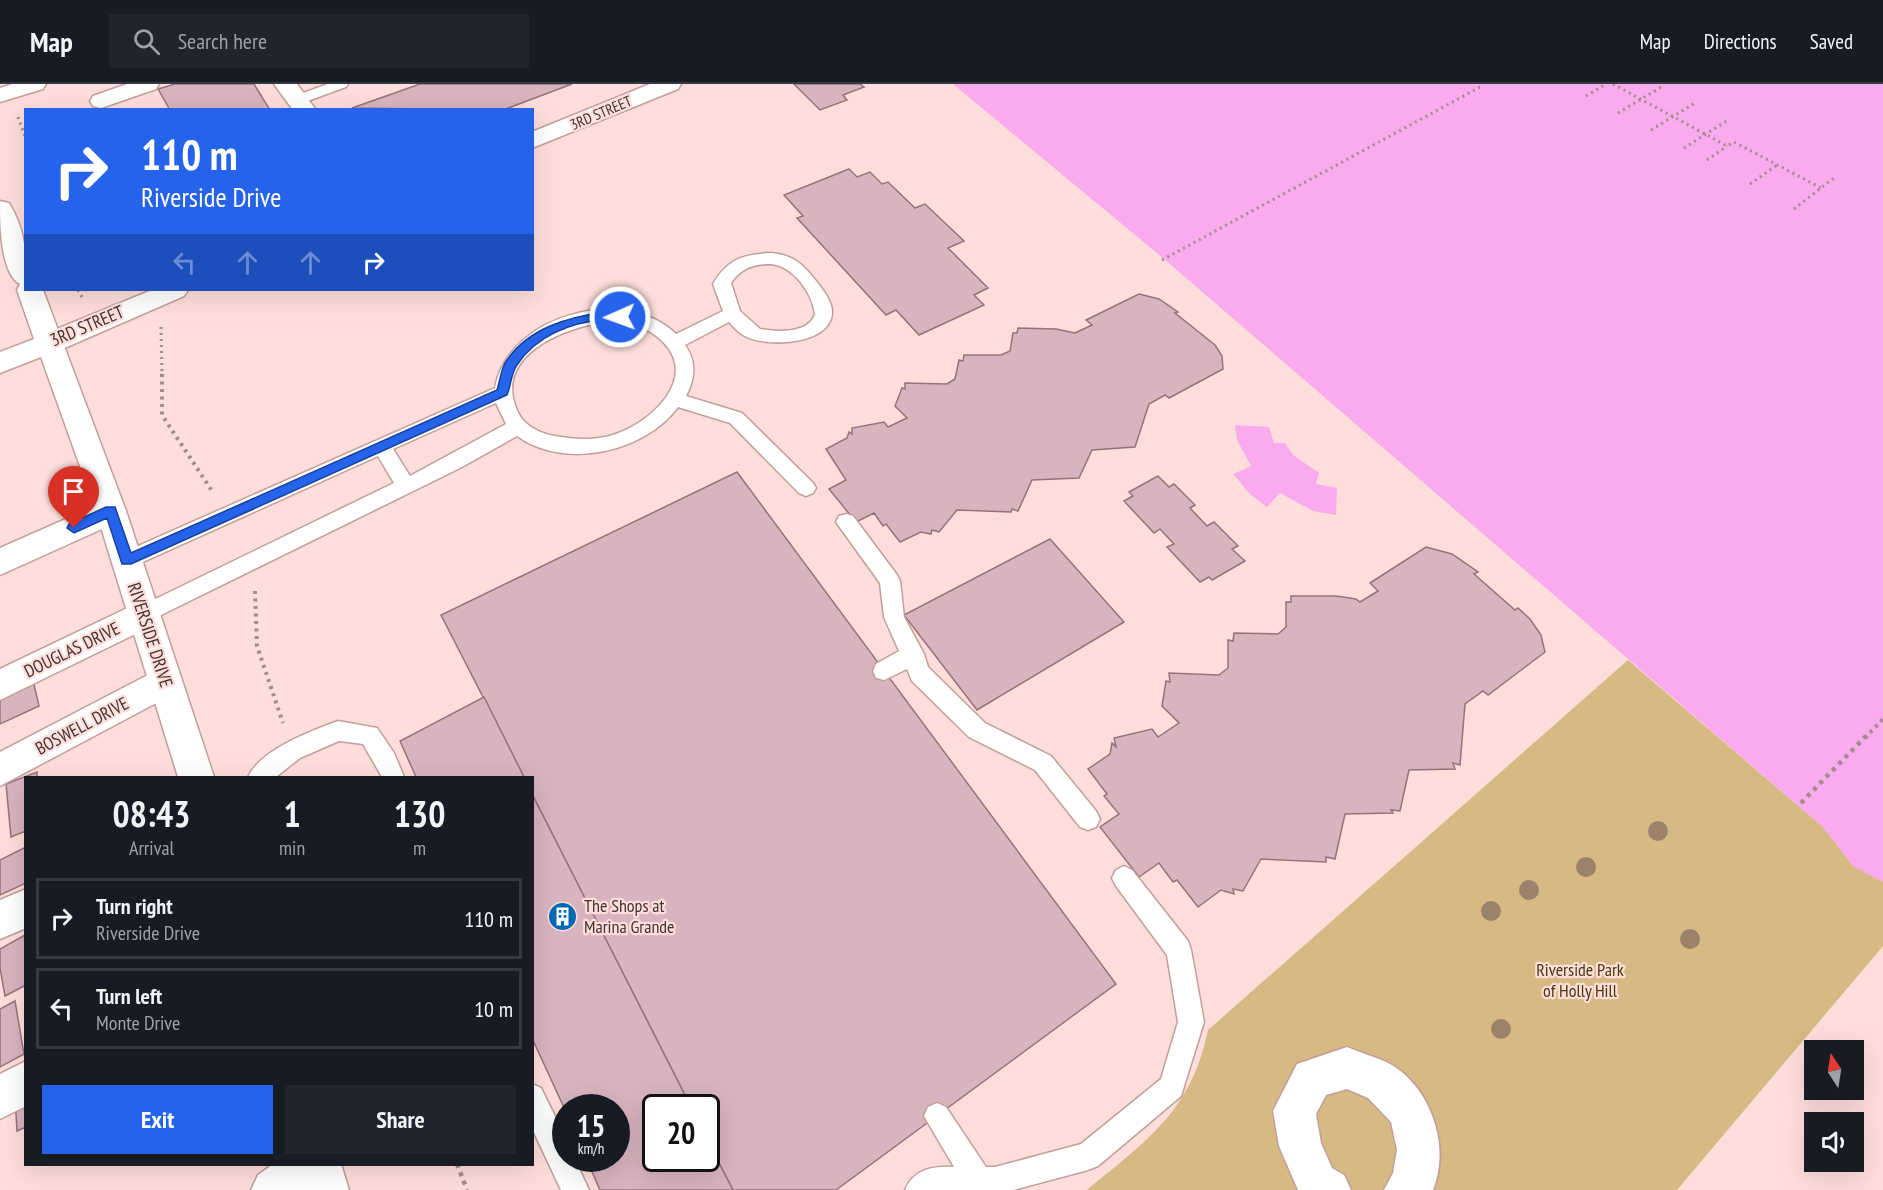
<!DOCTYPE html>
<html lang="en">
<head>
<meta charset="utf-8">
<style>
  :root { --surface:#171b24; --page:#20242c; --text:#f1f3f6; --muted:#9ea1a6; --line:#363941; --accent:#2563eb }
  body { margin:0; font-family:"PT Sans Narrow",sans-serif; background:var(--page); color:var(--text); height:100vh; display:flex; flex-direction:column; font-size:22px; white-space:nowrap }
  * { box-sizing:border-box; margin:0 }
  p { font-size:20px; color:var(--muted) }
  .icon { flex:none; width:33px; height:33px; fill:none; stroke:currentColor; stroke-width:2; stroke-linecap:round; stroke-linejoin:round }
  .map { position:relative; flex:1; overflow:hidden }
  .details { position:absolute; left:24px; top:692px; width:510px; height:390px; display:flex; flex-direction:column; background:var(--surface); border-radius:0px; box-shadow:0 6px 24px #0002 }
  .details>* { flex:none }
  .hud { position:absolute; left:24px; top:24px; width:510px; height:183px; border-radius:0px; box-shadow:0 6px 24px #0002; background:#2563eb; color:#fff; overflow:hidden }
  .needle { width:39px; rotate:348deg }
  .buttons { position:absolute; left:1804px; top:956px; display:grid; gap:12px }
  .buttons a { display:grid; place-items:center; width:60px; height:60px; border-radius:0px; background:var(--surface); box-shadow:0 6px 24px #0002; font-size:30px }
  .speed { position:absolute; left:552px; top:1010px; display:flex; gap:12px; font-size:30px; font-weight:700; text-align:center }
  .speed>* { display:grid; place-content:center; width:78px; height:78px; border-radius:50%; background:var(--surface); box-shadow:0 6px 24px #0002; line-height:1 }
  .speed small { font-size:15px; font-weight:400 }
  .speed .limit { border:3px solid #111; border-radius:9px; background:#fff; color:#111 }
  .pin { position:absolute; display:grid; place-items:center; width:51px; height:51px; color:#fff; margin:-62px -26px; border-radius:50% 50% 50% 0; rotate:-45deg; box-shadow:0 0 6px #0007 }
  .pin .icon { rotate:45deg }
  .me { position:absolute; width:66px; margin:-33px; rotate:268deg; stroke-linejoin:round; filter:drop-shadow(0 0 4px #0008) }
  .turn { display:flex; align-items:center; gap:21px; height:126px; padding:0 18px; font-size:27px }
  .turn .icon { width:78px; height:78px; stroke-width:2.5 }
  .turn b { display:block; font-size:42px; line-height:51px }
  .lanes { display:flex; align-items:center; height:57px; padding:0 18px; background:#0003; justify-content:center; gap:30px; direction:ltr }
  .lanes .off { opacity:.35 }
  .eta { display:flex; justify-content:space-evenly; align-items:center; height:102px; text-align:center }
  .eta b { font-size:36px; font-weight:600; line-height:42px }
  .cta { display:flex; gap:12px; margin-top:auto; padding:12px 18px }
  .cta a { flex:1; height:69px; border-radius:0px; background:var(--accent); color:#fff; font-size:24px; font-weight:600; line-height:69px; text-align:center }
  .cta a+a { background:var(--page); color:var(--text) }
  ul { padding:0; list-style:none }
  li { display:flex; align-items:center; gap:18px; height:81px; margin:0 12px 9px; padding:0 6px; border:3px solid var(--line); border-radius:0px }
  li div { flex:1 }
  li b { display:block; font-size:22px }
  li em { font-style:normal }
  header { display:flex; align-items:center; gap:36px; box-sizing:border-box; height:84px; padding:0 30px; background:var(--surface); border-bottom:2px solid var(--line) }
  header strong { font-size:28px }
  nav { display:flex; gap:33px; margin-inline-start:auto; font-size:21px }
  .search { width:420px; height:54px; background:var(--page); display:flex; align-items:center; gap:15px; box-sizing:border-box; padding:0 21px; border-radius:0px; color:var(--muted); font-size:22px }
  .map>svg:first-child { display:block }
  .green { fill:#d7b984 }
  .water { fill:#faaaee }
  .building { fill:#d8b4be; stroke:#95737d; stroke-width:1.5 }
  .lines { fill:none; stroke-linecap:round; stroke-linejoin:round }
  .lane-casing { stroke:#c39e99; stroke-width:3 }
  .street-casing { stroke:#c39e99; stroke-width:3 }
  .secondary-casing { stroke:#c39e99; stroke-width:3 }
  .path-far2 { stroke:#a48c89; stroke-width:3; stroke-dasharray:2 4; stroke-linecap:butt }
  .path-far1 { stroke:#a48c89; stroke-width:4; stroke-dasharray:3 4.5; stroke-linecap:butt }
  .path { stroke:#a48c89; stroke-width:4.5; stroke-dasharray:4 5; stroke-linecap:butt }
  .lane { fill:#fff; fill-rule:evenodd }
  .street { fill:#fff; fill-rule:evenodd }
  .secondary { fill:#fff; fill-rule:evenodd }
  .tree { fill:#9c826a }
  .route { fill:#2563eb; stroke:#184099; stroke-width:1.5 }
  .labels { text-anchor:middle; stroke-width:4.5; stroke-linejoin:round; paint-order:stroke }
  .far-street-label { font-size:15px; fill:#423331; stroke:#fededa }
  .street-label { font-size:18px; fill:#423331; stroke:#fededa }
  .poi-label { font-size:18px; fill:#423331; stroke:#fededa; text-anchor:start }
  .park-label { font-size:18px; fill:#4b370e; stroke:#fededa }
</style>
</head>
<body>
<header>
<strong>Map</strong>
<div class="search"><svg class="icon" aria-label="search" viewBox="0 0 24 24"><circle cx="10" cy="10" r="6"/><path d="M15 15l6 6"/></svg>Search here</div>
<nav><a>Map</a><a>Directions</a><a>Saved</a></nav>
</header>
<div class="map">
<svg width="1883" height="1106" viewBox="0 0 1883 1106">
  <rect width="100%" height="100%" fill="#fededa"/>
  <path class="green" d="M1628 576 1823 743 1854 783 1883 790V862L1677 1106H1087C1147 1056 1191 1028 1208 946Z"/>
  <g class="water">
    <polygon points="953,0 1883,0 1883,798 1854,783 1823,743 1164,175"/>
    <polygon points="1235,341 1269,343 1274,359 1285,359 1293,371 1319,389 1316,400 1337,404 1336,431 1313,427 1280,409 1267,423 1250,410 1233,390 1251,382 1237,356"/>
  </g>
  <g class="building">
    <polygon points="175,0 254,0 270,26 170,26 158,5"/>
    <polygon points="420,0 572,0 503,26 352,24"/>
    <polygon points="794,0 860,0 864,3 843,11 847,16 820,26"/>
    <polygon points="849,85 857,93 870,88 882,100 888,98 915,124 925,120 964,157 948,164 988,204 974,211 984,221 919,251 896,226 886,231 797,134 803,132 784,111"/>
    <polygon points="1139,210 1159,215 1178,228 1175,229 1215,261 1222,272 1223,285 1169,314 1165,311 1149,320 1135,363 1092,366 1079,394 1032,396 1018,427 1012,425 1011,428 957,426 939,448 932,446 931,450 921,448 900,458 886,440 883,442 874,429 856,438 829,405 846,396 826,365 847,354 849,348 852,350 852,344 884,338 888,343 907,334 895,322 902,304 905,305 905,299 947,300 955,295 959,276 963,277 964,271 1001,271 1010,267 1013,249 1017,249 1018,244 1056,245 1075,249 1092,241 1086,236"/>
    <polygon points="737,388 1116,900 836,1106 733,1106 706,1054 706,1023 691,1023 532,710 532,693 524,693 441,531"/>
    <polygon points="1158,392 1169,403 1174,400 1195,421 1190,424 1207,442 1214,438 1238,462 1232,465 1245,477 1212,496 1209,493 1200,498 1167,463 1174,460 1160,445 1154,449 1124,417 1133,412 1129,408"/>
    <polygon points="1050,455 1124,538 977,626 904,531"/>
    <polygon points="1426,463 1452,470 1478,488 1474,490 1515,526 1518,524 1530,535 1541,551 1545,568 1488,611 1483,607 1465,620 1460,681 1453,679 1455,685 1409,686 1400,727 1391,726 1393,729 1345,730 1335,775 1326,773 1326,778 1261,775 1243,807 1233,805 1234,810 1221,806 1198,823 1177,796 1173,798 1159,779 1139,793 1100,743 1119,730 1104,712 1107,710 1088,685 1110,670 1112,659 1116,663 1114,654 1152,645 1158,653 1179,639 1162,622 1166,597 1170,598 1169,589 1219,591 1228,584 1228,556 1233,557 1234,549 1278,550 1286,543 1286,518 1291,518 1291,512 1336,512 1356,515 1360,518 1378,507 1370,499"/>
    <polygon points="32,592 39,622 0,640 0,606"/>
    <polygon points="484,613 524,693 416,693 400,657"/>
    <polygon points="37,688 37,693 26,693 26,747 11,753 6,700"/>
    <polygon points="532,710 691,1023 656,1023 656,1074 706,1074 706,1054 733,1106 600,1106 586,1074 616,1074 616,1023 566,1023 566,1028 532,954"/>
    <polygon points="26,763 26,799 0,811 0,776"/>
    <polygon points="25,851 26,901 5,912 0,884 0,865"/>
    <polygon points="15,917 24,970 0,983 0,925"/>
    <polygon points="26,1008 26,1043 17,1047 15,1013"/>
  </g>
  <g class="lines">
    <defs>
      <g id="lane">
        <polygon points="328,0 348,0 346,3 302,19 297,20 290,16 292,13"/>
        <path d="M771 169C793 171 803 180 816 197 823 206 833 218 832 230 829 261 768 263 747 253 740 250 734 244 729 238L685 261C697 278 695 295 686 312L742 329 813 399 816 404 813 409 806 412 799 409 730 339 678 323C644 369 564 386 517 352L460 384 151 536 144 539 137 536 134 530 137 524 394 399 378 372 134 482 127 484 120 482 117 476 120 470 495 304C508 231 624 200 676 250L723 227 713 200C727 176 743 170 771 169ZM771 180C793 182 812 208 815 230 809 250 776 248 760 245L740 227 731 199C741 184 754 180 771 180ZM606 238C628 238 648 242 664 259 698 295 651 338 616 350 599 356 579 356 561 353 544 351 524 344 517 326 493 271 565 243 606 238ZM496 319 506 340 410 392 393 365Z"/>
        <polygon points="846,430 853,432 897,491 900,497 904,533 924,570 928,583 985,639 1051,672 1096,727 1100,735 1096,743 1088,746 1080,743 1035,686 969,653 912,597 907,585 884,596 876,594 873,587 876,580 899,567 884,533 880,499 836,438 839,432"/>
        <path d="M338 637 377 644 394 669 404 693H382L363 660 339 657 300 674 276 693H248C260 666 311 647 338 637Z"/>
        <path d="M1124 782 1132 786 1188 857 1191 866 1204 938 1181 1012 1098 1082 1088 1086 1013 1106H905C914 1085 933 1082 954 1083L924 1032 928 1023 937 1019 946 1023 986 1083H995L1081 1060 1161 995 1178 938 1167 871 1116 802 1112 794 1116 786Z"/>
        <polygon points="532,1000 541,1004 566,1055 566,1074 574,1074 589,1106 561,1106 532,1044"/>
      </g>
      <g id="street">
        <polygon points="12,0 46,0 43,5 0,18 0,4"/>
        <polygon points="127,0 159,0 156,5 101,24 93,22 90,17 93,12"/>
        <polygon points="274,0 297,0 316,26 293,26"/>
        <polygon points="650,0 681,0 678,5 532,64 532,48"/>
        <polygon points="152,206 188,206 184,212 60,266 50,269 40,266 36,259 40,252"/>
        <polygon points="111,415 122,418 126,427 122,436 0,491 0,464"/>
        <polygon points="144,516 156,520 160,530 156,540 0,616 0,585"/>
        <polygon points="165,582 177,586 182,597 177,608 0,702 0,668"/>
        <polygon points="26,805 26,844 0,855 0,816"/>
        <path d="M1347 963C1363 970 1385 975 1398 985 1433 1011 1450 1065 1433 1106H1384L1393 1089 1397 1066 1391 1038 1368 1014 1347 1005 1326 1011 1316 1030 1321 1059 1332 1084 1344 1091 1351 1106H1298L1279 1062 1273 1027 1297 980Z"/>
        <polygon points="26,977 26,1022 0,1035 0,990"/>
        <polygon points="273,1080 332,1080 325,1095 310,1106 251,1106 258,1091"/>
      </g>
      <g id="secondary">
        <path d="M0 117 9 119C27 148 26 174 26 206H43L126 427 214 693H178L96 427 41 273 0 289V268L34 255 17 206 20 200C0 190 0 137 0 117Z"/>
        <polygon points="297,1080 341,1080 349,1106 305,1106"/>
      </g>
    </defs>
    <use href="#lane" class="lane-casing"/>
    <use href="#street" class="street-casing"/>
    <use href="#secondary" class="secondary-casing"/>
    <g class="path-far2">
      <polyline points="1613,0 1727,62 1734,58 1821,104"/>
      <polyline points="1586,12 1606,0"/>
      <polyline points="1618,29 1663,2"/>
      <polyline points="18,33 26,55"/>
      <polyline points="1651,46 1695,19"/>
      <polyline points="1684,64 1728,36"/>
      <polyline points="1707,76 1727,62"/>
      <polyline points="1750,100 1777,81"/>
      <polyline points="1794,125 1835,93"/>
      <polyline points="1162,176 1482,2"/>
      <polyline points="78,206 82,213"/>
      <polyline points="161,243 162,291"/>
    </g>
    <g class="path-far1">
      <polyline points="162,290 162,331 212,407"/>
      <polyline points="255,507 257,562 283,639"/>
      <polyline points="1865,654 1883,635"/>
    </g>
    <g class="path">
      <polyline points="1801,719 1866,652"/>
      <polyline points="457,1080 467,1106"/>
    </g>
    <use href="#lane" class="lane"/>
    <use href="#street" class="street"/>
    <use href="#secondary" class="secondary"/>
  </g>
  <g class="tree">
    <circle cx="1658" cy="747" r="10"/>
    <circle cx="1586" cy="783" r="10"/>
    <circle cx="1529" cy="806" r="10"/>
    <circle cx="1491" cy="827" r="10"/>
    <circle cx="1690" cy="855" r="10"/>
    <circle cx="1501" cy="945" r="10"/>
  </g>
  <path class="route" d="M606 228 620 229 626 233C620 239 612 235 604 236 571 238 536 252 517 281 511 289 511 302 507 311L131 480H122L107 434 74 449 67 444 69 440 106 423H115L131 469 497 306C500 297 501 286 505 279 527 244 568 233 606 228Z"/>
  <defs>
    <symbol id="building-disc" viewBox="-11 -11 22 22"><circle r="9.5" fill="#0069b4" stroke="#fededa"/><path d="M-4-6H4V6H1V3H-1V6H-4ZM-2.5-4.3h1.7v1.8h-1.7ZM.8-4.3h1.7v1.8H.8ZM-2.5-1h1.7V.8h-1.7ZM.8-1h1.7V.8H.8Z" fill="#fff"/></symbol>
  </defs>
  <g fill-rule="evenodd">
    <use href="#building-disc" x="546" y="816" width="33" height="33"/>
  </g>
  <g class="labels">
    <g class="far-street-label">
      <text transform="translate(601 29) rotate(-23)" y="5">3RD STREET</text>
    </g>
    <g class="street-label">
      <text transform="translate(87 242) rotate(-23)" y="6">3RD STREET</text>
      <text transform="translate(150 551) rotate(72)" y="6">RIVERSIDE DRIVE</text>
      <text transform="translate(72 566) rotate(-26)" y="6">DOUGLAS DRIVE</text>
      <text transform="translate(82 642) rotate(-28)" y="6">BOSWELL DRIVE</text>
    </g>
    <g class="poi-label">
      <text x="584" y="828">The Shops at<tspan x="584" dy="21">Marina Grande</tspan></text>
    </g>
    <g class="park-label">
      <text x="1580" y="892">Riverside Park<tspan x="1580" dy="21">of Holly Hill</tspan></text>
    </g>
  </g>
</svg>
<div class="buttons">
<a><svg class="needle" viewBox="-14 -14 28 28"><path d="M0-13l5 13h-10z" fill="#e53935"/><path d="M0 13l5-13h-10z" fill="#9ea1a6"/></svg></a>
<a><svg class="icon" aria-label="sound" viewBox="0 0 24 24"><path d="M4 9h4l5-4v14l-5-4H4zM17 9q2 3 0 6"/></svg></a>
</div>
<div class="speed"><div>15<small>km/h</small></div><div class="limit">20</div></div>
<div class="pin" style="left:74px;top:444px;background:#d93025"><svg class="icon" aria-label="arrive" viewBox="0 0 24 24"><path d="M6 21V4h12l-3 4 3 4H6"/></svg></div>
<svg class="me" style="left:620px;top:233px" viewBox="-20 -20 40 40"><circle r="17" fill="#2563eb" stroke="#fff" stroke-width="3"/><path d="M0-11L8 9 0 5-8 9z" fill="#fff"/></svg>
<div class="hud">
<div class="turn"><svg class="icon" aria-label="right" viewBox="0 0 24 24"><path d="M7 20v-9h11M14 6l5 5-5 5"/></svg><div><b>110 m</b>Riverside Drive</div></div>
<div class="lanes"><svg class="icon off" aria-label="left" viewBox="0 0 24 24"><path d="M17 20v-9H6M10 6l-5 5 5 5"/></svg><svg class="icon off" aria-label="ahead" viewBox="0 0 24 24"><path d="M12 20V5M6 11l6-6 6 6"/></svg><svg class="icon off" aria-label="ahead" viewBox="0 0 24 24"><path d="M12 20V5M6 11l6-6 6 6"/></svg><svg class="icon" aria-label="right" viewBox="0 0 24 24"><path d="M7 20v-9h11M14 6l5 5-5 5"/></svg></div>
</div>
<section class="details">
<div class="eta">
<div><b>08:43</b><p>Arrival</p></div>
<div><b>1</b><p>min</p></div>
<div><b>130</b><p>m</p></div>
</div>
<ul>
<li><svg class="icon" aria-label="right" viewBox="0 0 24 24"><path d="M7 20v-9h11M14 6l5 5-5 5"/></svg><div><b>Turn right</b><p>Riverside Drive</p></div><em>110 m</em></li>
<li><svg class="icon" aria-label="left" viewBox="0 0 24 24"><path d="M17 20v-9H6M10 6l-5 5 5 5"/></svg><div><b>Turn left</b><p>Monte Drive</p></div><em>10 m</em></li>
</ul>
<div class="cta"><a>Exit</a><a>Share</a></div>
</section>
</div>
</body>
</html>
